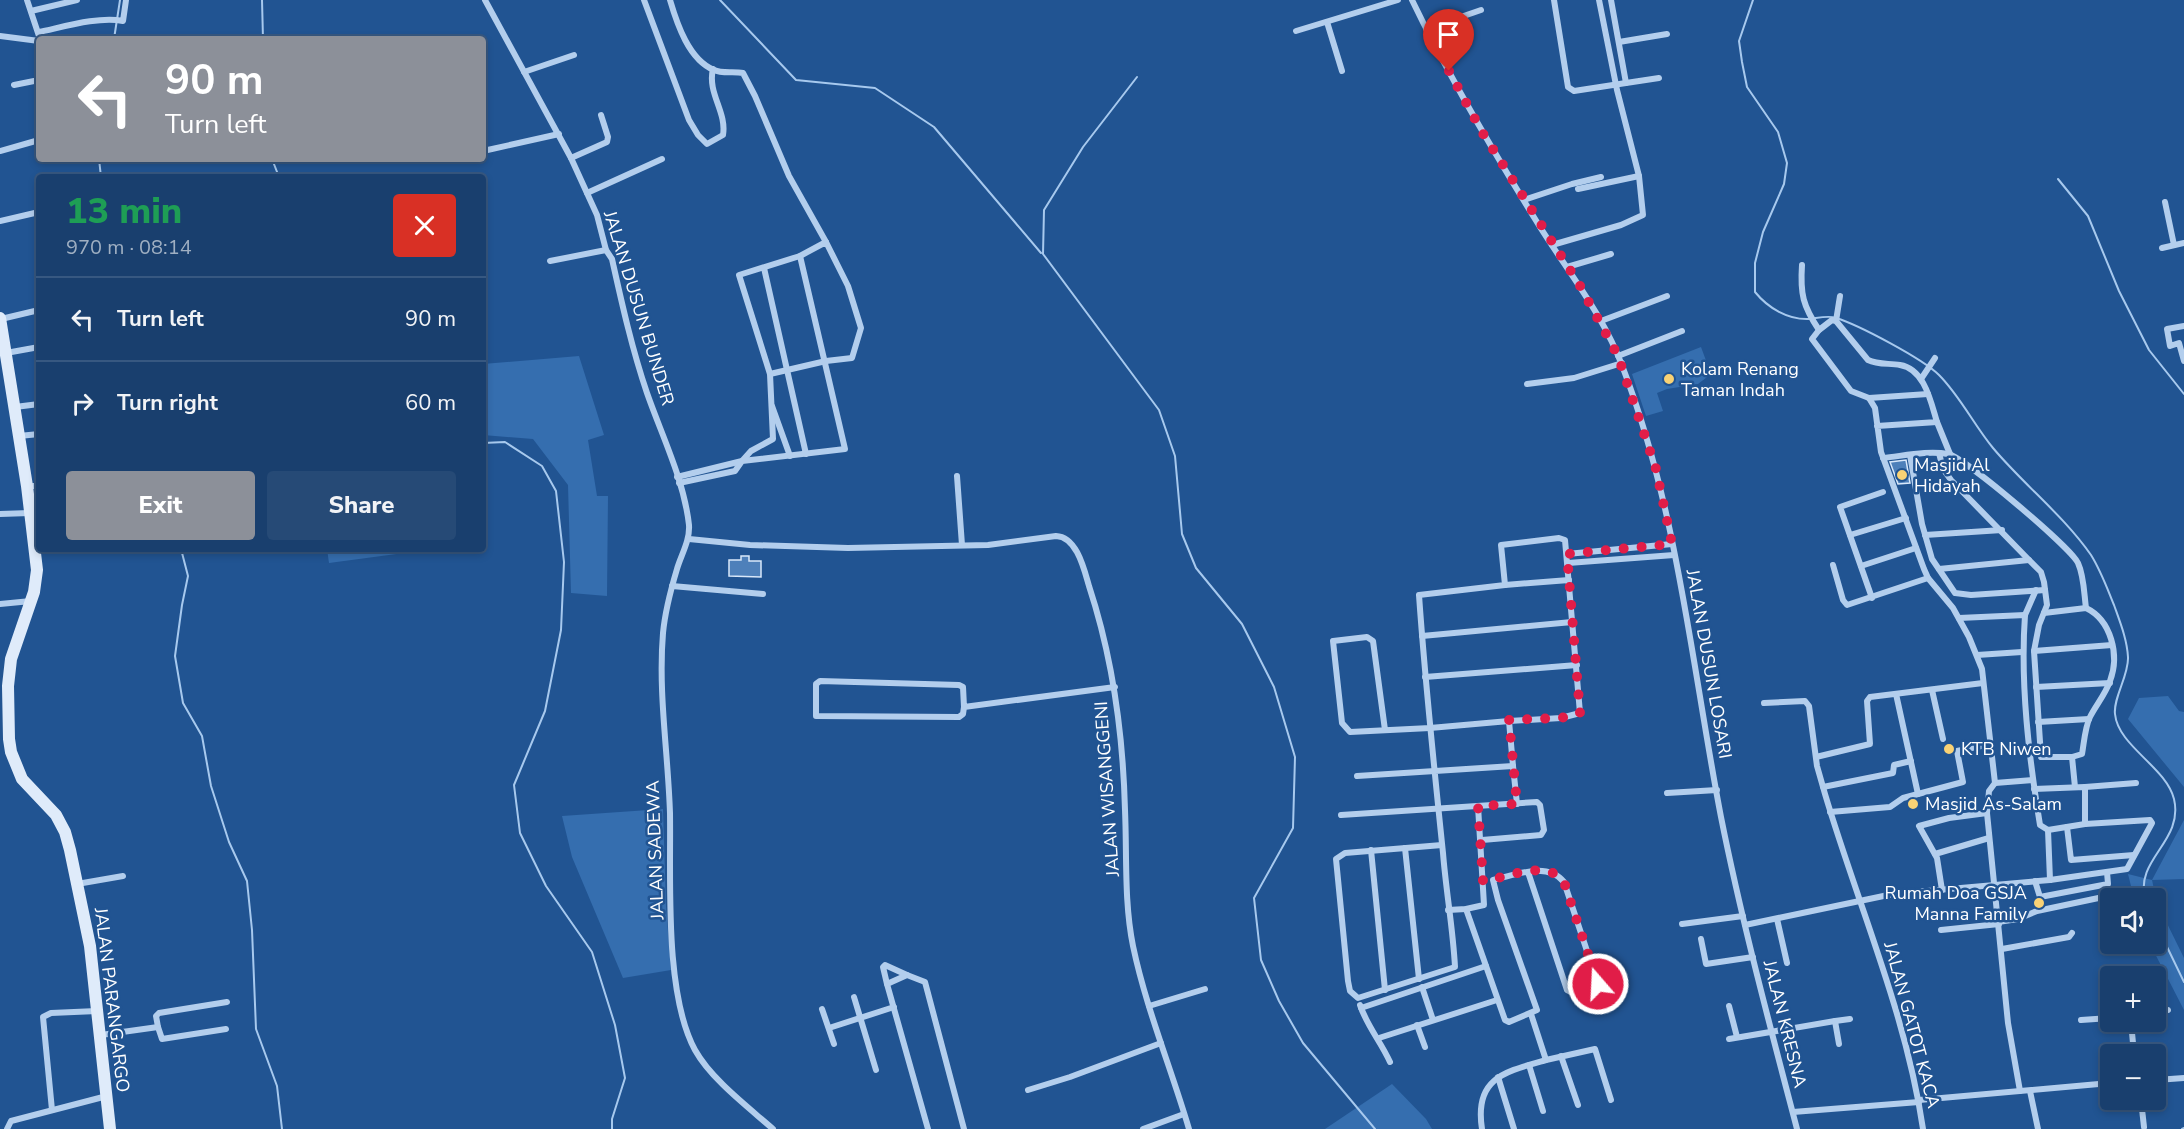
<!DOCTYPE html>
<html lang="en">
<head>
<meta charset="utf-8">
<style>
  :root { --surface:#193f6e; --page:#264a76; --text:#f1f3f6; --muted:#9fafc2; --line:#375881; --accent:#8c9099 }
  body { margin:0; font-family:"Nunito Sans",sans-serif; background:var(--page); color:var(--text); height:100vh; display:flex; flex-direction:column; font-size:22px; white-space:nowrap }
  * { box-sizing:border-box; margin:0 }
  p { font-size:20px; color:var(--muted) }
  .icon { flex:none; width:33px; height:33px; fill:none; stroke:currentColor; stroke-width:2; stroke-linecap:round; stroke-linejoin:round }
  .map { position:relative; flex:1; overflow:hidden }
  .drawer { position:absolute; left:36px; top:174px; width:450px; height:378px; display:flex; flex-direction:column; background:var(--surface); border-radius:6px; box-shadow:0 3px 9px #0003,0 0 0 2px var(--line) }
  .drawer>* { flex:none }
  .banner { position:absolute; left:36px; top:36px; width:450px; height:126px; border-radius:6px; box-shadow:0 3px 9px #0003,0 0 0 2px var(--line); background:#8c9099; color:#fff; overflow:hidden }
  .fabs { position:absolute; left:2100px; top:888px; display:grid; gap:12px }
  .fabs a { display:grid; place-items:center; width:66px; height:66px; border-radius:6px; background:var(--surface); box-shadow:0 3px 9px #0003,0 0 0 2px var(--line); font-size:30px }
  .pin { position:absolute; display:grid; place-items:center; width:51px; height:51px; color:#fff; margin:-62px -26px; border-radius:50% 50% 50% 0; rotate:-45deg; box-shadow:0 0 6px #0007 }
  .pin .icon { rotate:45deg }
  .me { position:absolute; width:66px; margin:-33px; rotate:341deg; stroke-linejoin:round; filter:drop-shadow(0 0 4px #0008) }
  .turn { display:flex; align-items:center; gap:21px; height:126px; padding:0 30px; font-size:27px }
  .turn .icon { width:78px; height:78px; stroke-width:2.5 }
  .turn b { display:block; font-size:42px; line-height:51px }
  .round { display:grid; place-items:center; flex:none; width:63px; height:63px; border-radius:6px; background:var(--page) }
  .headline { display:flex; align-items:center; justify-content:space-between; height:102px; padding:0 30px }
  h1 { font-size:36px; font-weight:800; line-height:45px; color:#1e9e55 }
  .primary-button { display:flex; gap:12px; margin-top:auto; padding:12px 30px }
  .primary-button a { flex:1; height:69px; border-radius:6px; background:var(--accent); color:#fff; font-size:24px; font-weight:800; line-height:69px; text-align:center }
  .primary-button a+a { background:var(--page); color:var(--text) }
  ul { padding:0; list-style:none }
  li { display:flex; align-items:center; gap:18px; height:84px; padding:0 30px; border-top:2px solid var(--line) }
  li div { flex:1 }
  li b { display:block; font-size:22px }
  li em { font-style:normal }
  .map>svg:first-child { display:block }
  .green { fill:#356eaf }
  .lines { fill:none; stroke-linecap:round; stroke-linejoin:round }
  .stream { stroke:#a7c9ee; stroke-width:2 }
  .building { fill:#4e80ba; stroke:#d9e8fa; stroke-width:1.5 }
  .street { stroke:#b3ceed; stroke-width:6 }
  .secondary { stroke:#dfebfa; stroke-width:12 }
  .route { stroke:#e11d48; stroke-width:10; stroke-dasharray:0 18 }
  .poi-dot { fill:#f9d275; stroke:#215492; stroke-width:2 }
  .labels { text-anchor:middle; stroke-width:5; stroke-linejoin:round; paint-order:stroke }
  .street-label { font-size:18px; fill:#fff; stroke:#215492 }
  .poi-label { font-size:18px; fill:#fff; stroke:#215492; text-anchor:start }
</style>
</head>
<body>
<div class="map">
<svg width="2184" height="1129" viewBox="0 0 2184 1129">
  <rect width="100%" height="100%" fill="#215492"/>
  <g class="green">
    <polygon points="1701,347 1711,374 1698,384 1667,389 1657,393 1663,411 1646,416 1632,374"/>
    <polygon points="579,356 604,435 588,440 597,496 608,496 607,596 571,593 568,485 533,439 483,435 483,364"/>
    <polygon points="327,549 404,549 404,553 329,563"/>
    <polygon points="2168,696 2179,711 2184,712 2184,787 2128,719 2139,698"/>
    <polygon points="663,809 666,906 671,970 623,978 572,857 562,816"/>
    <polygon points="2184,820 2184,879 2152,880 2157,903 2184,958 2184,1010 2150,944 2156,944 2156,898 2134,898 2128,874 2152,880"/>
    <polygon points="1392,1084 1426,1119 1432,1129 1325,1129"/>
  </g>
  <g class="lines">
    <g class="stream">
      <polyline points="262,0 263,39"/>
      <polyline points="720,0 796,80 875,88 934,127 1041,253"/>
      <path d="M1753 0 1739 41 1742 62 1747 87 1778 132 1787 163 1784 184 1763 232 1755 263V292C1768 308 1788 320 1809 319 1818 318 1829 315 1836 318 1859 325 1923 359 1939 375 1960 396 1974 425 1993 448 2024 485 2063 515 2091 555 2101 571 2107 588 2114 605 2120 622 2127 639 2128 657 2129 675 2113 698 2115 714 2118 746 2166 767 2174 799 2184 841 2135 859 2145 898"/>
      <polyline points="114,39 120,0"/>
      <polyline points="1137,77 1083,147 1044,210 1043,254 1159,410 1175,456 1182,534 1196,568 1242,624 1274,687 1295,757 1293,828 1254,898 1261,960 1279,1001 1303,1043 1375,1129"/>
      <polyline points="99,159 101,177"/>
      <polyline points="272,159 279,177"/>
      <polyline points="2058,179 2088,216 2119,291 2149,350 2184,394"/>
      <polyline points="483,443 505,442 542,466 556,491 564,562 561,630 545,711 514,785 520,833 546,886 592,952 615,1025 625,1078 612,1119 612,1129"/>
      <polyline points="181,549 188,576 182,605 175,656 183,703 202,736 211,786 229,842 247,881 252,930 256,1029 277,1086 282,1129"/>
      <polyline points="2156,924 2184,982"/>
      <polyline points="2182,1129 2184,1128"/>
    </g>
  </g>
  <g class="building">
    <polygon points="1906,460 1910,483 1898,484 1890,462"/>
    <polygon points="741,556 749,556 749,561 761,561 761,577 729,576 729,560 741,560"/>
  </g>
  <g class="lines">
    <g class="street">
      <polyline points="27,0 40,39"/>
      <path d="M485 0 571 158 597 215 606 250 612 259C622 304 632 349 647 393 662 436 684 480 689 525 690 541 681 555 677 569 671 589 665 612 663 633 658 693 668 752 670 813 671 878 664 993 695 1050 711 1079 748 1107 773 1129"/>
      <path d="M644 0 689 120 698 135 707 144 723 135C727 112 707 93 713 69"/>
      <path d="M670 0C677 24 689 60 714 70 722 74 734 71 743 73L755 96 789 176 826 242"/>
      <path d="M1412 0C1450 79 1494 153 1540 227 1569 273 1604 316 1623 368 1678 511 1692 667 1721 817 1742 922 1770 1026 1797 1129"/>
      <polyline points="1554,0 1568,87 1574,91 1626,83 1611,0"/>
      <polyline points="1599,0 1617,90 1639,176"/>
      <polyline points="31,11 77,0"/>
      <polyline points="1327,22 1342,71"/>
      <polyline points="1426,29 1481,10"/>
      <polyline points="1296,31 1398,0"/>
      <path d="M39 32C63 27 99 16 123 21L126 0"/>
      <polyline points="0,36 39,41"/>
      <polyline points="1619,42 1667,34"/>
      <polyline points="524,72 574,55"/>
      <polyline points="1626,83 1659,78"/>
      <polyline points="14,85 39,80"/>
      <polyline points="0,151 39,140"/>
      <polyline points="483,151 559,134"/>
      <polyline points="571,158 607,142 608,137 601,115"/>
      <polyline points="587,193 662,159"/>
      <polyline points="1524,200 1572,184 1601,177"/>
      <polyline points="2165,202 2174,245"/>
      <polyline points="0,221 39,212"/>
      <polyline points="1552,245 1621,225 1643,215 1639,176 1578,189"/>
      <polyline points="2162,248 2184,243"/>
      <polyline points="550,261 606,250"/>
      <path d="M1802 265C1800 294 1803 306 1819 330"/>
      <polyline points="1567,267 1611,254"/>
      <polyline points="764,268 806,454"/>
      <polyline points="1,319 39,310"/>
      <polyline points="1601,321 1667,296"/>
      <polyline points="1836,321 1840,296"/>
      <polyline points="2184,326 2167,329 2170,346 2179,343 2184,361"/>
      <polyline points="6,353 39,347"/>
      <polyline points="1618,356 1682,331"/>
      <polyline points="1921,379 1935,358"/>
      <polyline points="1527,384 1574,378 1622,363"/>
      <polyline points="1869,398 1928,394"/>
      <polyline points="772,406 790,456"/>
      <polyline points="15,407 39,404"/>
      <polyline points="1937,422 1950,454"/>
      <path d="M1877 426 1937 422C1931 403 1925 369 1900 365 1889 363 1878 365 1868 360L1836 321 1832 320 1819 330 1812 339 1851 391 1869 398 1875 408 1881 452 1924 569 1928 578 1953 608 1969 637 1982 669 1995 783 1989 791 1987 813 2008 1023 2020 1091"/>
      <polyline points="19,436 39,434"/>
      <polyline points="1939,453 1943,469 1951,480 2029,560 2041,572 2044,582 2047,605 2039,625 2034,651 2041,757 2072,757 2075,787"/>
      <polyline points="1910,455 1922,524 1932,559 1955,593 1971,595 2045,590"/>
      <path d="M1883 458C1903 456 1928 450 1948 454 1964 457 2070 547 2078 563 2084 576 2084 593 2086 608"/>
      <polyline points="957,476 962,545"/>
      <polyline points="677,477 742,461 751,451 773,439 770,374 739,275 800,256 826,242 848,286 861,328 852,358 826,361 770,374"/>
      <polyline points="679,483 735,471 742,461 845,449 800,256"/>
      <polyline points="27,486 39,486"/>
      <polyline points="0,514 30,513"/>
      <polyline points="1850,535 1906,518"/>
      <polyline points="1925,535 2002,530"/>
      <path d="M689 539 750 545 848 548 988 545 1056 536C1077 537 1084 569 1089 586 1113 659 1123 732 1125 810 1127 855 1124 902 1133 946 1146 1008 1171 1068 1189 1129"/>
      <polyline points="1567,554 1672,544"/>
      <polyline points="1568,563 1674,555"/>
      <polyline points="1833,565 1843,600 1847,605 1928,578"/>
      <polyline points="1861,566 1916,548"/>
      <polyline points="1939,569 2029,560"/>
      <polyline points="1505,585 1569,580"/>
      <polyline points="672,586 763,594"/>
      <polyline points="1872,598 1840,507 1883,492"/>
      <polyline points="0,604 31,601"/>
      <path d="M2044 613 2086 608C2111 620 2120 655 2110 681 2105 695 2096 705 2090 717 2085 727 2084 743 2082 754L2072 757"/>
      <polyline points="2025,615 2036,590"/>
      <polyline points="1422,636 1572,622"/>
      <polyline points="2034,651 2112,645"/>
      <polyline points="1977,655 2022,652"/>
      <polyline points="1425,677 1577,665"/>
      <polyline points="2036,687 2110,683"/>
      <polyline points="1932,690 1943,739"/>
      <polyline points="1896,694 1918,794 1963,782 1957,751 1991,744"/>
      <path d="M1764 703 1805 701 1809 706 1817 766 1825 794C1858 905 1906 1013 1923 1129"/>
      <polyline points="964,707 963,714 959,717 816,716 816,684 820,681 959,685 963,687 964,707 1115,687"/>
      <polyline points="2038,722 2089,719"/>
      <polyline points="1385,730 1373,641 1367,637 1333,641 1342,723 1350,732 1430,728 1509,721"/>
      <polyline points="1816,757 1870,744 1867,701 1870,697 1983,683"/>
      <polyline points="1513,766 1517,804"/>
      <path d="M1357 776 1513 766 1509 721 1561 718 1580 713 1565 540 1559 538 1501 545 1505 585 1419 595C1425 681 1434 767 1443 853 1446 891 1453 929 1455 967L1358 998 1350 991 1348 981 1336 859 1345 853 1442 845"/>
      <polyline points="1995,783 2033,780"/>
      <polyline points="1823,787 1893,773 1894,765 1911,761"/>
      <polyline points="2085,787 2136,783"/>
      <polyline points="2034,789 2085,787 2085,824"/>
      <polyline points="1667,793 1717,790"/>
      <polyline points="1830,812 1890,807 1903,798 1918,794"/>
      <polyline points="1341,815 1537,802 1540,805 1544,830 1541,835 1482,840"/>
      <polyline points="2067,827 2071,860 2134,855"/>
      <polyline points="2048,830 2050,880"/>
      <polyline points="1405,848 1419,979"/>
      <polyline points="1371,850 1385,990"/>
      <polyline points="1935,854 1989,838"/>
      <polyline points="2035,881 2040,897 2108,884 2107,872"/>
      <polyline points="77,884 123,876"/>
      <polyline points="1942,890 1937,858 1919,826 1949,818 1987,813"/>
      <path d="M1466 909 1505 1020 1509 1022 1537 1010 1498 900 1493 880C1516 875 1547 861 1564 882L1598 984 1595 987 1571 992 1567 990 1528 872"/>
      <polyline points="1448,910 1466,909 1484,905 1478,806"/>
      <polyline points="1777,919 1787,963"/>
      <polyline points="1998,922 2018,919 2037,911 2108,896"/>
      <polyline points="1682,924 1743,916"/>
      <path d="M1745 925 1893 894 2050 880 2127 869 2152 823 2150 820 2085 824 2048 830 2040 825C2029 757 2020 684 2025 615L1959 618"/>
      <polyline points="1941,930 1999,924"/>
      <polyline points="1701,939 1706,964 1753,957"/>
      <polyline points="2002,949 2069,937 2072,933"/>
      <polyline points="887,984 883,967 885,965 907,975"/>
      <polyline points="1422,987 1433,1020"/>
      <polyline points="854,997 876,1070"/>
      <path d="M1360 1005C1367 1026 1381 1042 1390 1062"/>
      <polyline points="1149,1006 1205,989"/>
      <polyline points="1729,1006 1737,1037"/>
      <polyline points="1361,1008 1486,966"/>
      <polyline points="822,1009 834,1044"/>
      <polyline points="2156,1012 2168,1010"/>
      <polyline points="1531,1014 1546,1060 1595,1049 1611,1100"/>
      <polyline points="2081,1020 2110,1018"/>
      <polyline points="1835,1021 1850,1019"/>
      <polyline points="2131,1022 2134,1054"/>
      <polyline points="1417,1025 1425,1047"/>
      <polyline points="158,1027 162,1039 226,1029"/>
      <polyline points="829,1028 894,1007"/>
      <polyline points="101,1035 158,1027 156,1016 159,1013 227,1002"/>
      <polyline points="1379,1038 1497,1000"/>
      <polyline points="1729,1039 1835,1021 1839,1044"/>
      <polyline points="1561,1056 1578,1105"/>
      <polyline points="1529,1065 1543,1111"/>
      <polyline points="1498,1077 1514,1129"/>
      <polyline points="2156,1080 2184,1078"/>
      <polyline points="1028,1090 1070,1077 1161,1043"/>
      <polyline points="2030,1091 2038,1129"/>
      <polyline points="1919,1100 2110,1083"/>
      <polyline points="2141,1100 2144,1127"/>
      <polyline points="52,1110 43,1017 51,1013 97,1011"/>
      <polyline points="1793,1112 1919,1102"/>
      <polyline points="7,1129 11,1121 107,1096"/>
      <polyline points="928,1129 887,984 907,975 925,982 964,1129"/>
      <polyline points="1143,1129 1184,1114"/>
      <path d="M1482 1129C1474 1078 1504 1072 1546 1060"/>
    </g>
    <polyline class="secondary" points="0,318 27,486 37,570 34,592 11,659 8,686 9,739 11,752 22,779 56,815 65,832 70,850 90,946 110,1129"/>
  </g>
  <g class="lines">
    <path class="route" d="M1449 71 1482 132 1579 284 1618 356 1656 469 1672 544 1567 554 1580 713 1561 718 1509 720 1517 804 1478 806 1483 881C1508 878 1546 858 1564 882L1598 984"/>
  </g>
  <g class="poi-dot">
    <circle cx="1669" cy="379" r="6"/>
    <circle cx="1902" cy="475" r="6"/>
    <circle cx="1949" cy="749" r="6"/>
    <circle cx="1913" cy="804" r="6"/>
    <circle cx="2039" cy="903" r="6"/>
  </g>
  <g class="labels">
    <g class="street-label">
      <text transform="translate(639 308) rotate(73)" y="6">JALAN DUSUN BUNDER</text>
      <text transform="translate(1709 664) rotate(80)" y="6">JALAN DUSUN LOSARI</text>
      <text transform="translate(1107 789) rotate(-94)" y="6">JALAN WISANGGENI</text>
      <text transform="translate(655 850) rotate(-92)" y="6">JALAN SADEWA</text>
      <text transform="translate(112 1000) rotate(83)" y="6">JALAN PARANGARGO</text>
      <text transform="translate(1785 1024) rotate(76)" y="6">JALAN KRESNA</text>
      <text transform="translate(1912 1025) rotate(75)" y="6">JALAN GATOT KACA</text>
    </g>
    <g class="poi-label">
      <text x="1681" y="375">Kolam Renang<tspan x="1681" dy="21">Taman Indah</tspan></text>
      <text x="1914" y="471">Masjid Al<tspan x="1914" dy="21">Hidayah</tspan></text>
      <text x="1961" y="755">KTB Niwen</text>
      <text x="1925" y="810">Masjid As-Salam</text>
      <text x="2027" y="899" text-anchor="end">Rumah Doa GSJA<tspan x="2027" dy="21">Manna Family</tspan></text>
    </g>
  </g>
</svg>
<div class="fabs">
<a><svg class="icon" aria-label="sound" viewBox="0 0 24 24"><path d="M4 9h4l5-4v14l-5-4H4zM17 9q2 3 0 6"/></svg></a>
<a>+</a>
<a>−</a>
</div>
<div class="pin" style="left:1449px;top:71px;background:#d93025"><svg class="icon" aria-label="arrive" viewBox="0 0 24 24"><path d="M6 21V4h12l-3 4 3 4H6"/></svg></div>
<svg class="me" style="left:1598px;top:984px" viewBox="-20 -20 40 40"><circle r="17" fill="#e11d48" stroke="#fff" stroke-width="3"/><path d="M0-11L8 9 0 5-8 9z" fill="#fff"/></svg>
<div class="banner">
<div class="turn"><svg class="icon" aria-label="left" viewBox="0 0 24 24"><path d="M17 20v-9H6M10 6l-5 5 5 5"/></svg><div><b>90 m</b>Turn left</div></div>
</div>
<section class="drawer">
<div class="headline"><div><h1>13 min</h1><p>970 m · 08:14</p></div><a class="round" style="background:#d93025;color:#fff"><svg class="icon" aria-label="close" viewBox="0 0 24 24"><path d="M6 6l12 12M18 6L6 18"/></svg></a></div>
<ul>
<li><svg class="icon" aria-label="left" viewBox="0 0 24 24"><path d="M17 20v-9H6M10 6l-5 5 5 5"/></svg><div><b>Turn left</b></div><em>90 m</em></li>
<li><svg class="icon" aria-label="right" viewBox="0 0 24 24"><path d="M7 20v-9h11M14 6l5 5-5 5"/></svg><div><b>Turn right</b></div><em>60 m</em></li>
</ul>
<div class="primary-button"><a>Exit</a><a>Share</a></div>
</section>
</div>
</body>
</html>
